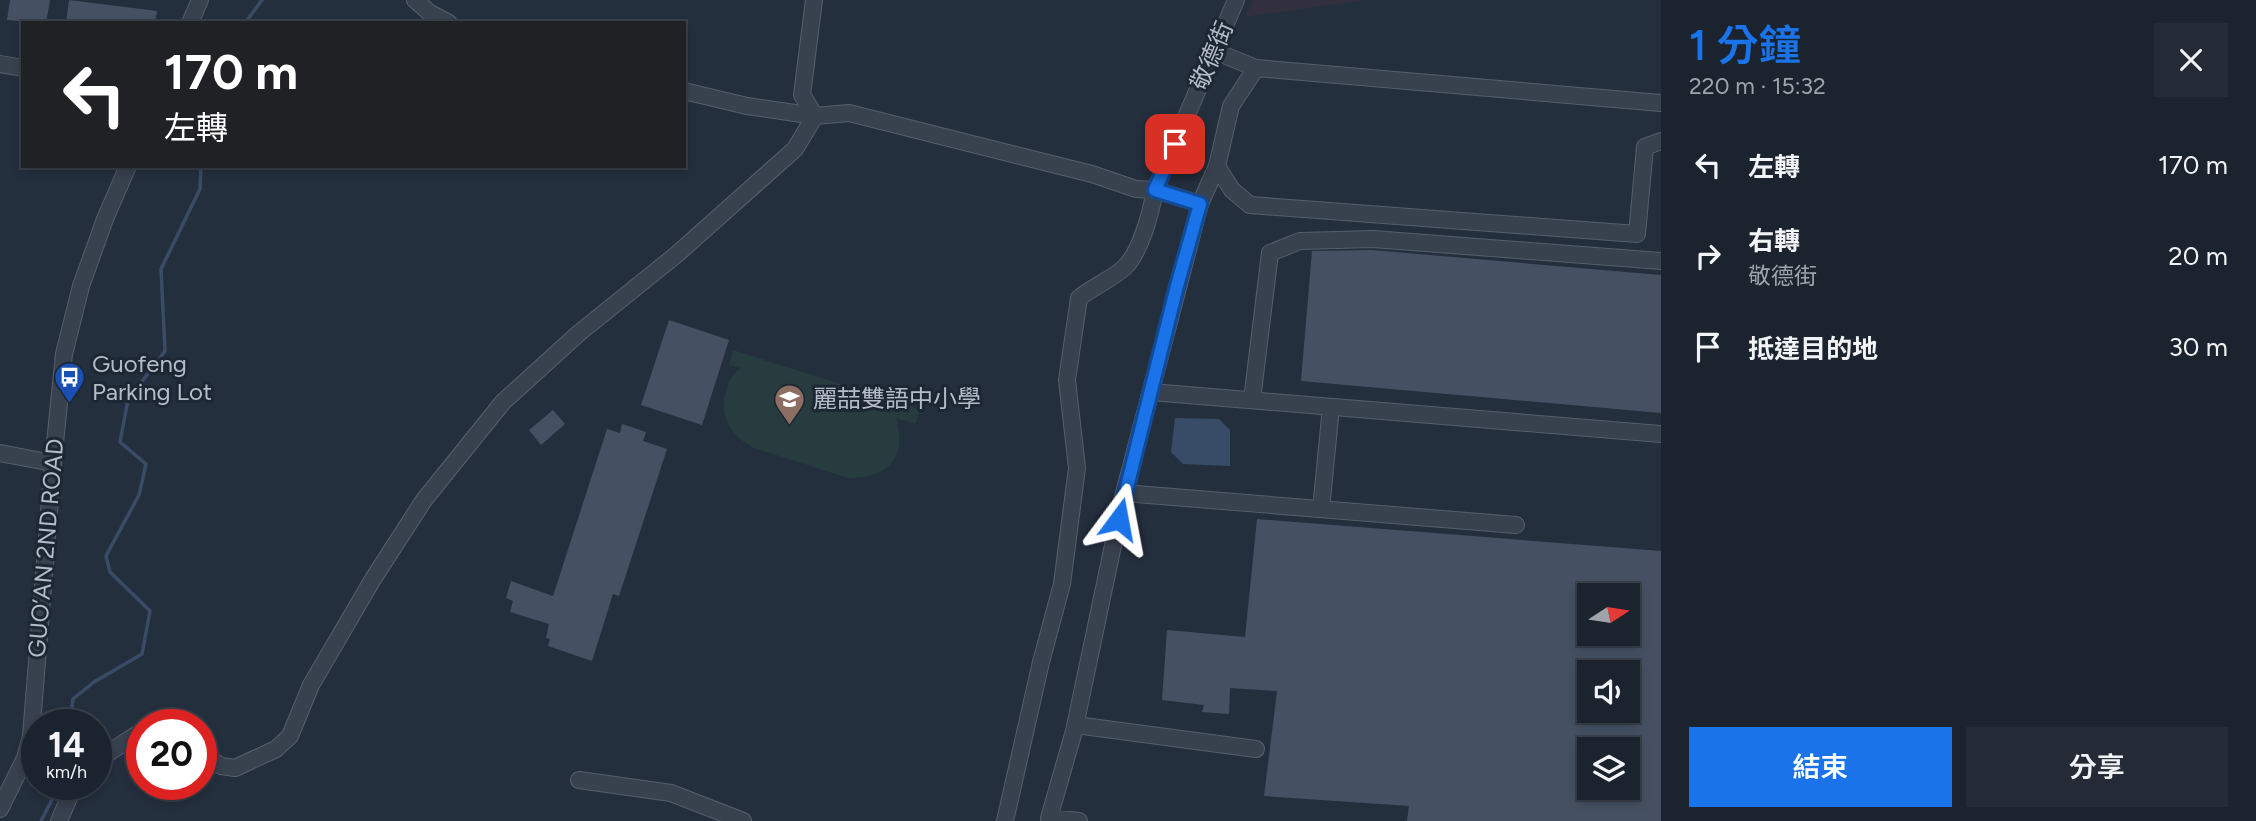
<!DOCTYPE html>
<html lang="zh-TW">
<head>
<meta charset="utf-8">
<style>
  :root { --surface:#1b232e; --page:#242b36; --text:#f1f3f6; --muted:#a0a4aa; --line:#39404a; --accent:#1a73e8 }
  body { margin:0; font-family:Figtree,"Noto Sans TC",sans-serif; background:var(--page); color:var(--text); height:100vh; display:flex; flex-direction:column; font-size:26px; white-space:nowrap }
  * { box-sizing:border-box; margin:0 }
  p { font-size:23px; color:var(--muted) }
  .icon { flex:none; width:38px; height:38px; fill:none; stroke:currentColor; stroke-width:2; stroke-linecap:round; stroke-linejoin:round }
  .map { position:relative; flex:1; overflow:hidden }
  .sheet { display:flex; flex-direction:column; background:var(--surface); width:595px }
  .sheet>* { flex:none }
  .hud { position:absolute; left:21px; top:21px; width:665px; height:147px; border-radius:0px; box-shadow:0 4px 10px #0003,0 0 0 2px var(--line); background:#202124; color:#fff; overflow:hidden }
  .needle { width:46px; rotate:78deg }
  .tools { position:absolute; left:1577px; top:583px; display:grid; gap:14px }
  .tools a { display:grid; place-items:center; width:63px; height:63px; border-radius:0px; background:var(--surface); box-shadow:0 4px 10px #0003,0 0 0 2px var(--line); font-size:35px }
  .speed { position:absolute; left:21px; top:709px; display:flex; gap:14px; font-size:35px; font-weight:700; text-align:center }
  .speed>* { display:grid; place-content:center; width:91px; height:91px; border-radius:50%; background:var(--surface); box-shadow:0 4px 10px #0003,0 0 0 2px var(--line); line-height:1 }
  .speed small { font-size:18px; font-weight:400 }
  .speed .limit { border:10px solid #d22; background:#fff; color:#111 }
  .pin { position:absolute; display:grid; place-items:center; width:60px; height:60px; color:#fff; margin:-30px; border-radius:14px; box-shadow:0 4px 10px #0006 }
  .me { position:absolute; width:77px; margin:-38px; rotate:13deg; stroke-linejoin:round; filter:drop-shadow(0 0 5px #0008) }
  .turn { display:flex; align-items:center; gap:24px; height:147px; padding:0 28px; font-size:32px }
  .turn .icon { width:91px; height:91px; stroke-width:2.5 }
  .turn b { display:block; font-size:49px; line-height:60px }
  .round { display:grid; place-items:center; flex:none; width:74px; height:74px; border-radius:0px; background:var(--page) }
  .overview { display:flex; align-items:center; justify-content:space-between; height:119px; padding:0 28px }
  h1 { font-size:42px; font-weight:600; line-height:52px; color:var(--accent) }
  .button { display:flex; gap:14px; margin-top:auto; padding:14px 28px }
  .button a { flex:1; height:80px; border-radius:0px; background:var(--accent); color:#fff; font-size:28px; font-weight:600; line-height:80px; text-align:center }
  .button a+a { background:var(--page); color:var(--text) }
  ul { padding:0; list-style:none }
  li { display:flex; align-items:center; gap:21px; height:91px; padding:0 28px }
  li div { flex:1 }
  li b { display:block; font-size:26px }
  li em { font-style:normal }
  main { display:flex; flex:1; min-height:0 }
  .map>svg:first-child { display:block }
  .medical { fill:#32303f }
  .green { fill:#263c3f }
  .water { fill:#394c67 }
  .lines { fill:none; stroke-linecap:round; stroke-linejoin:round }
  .stream { stroke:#394c67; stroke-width:3.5 }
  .building { fill:#455162; fill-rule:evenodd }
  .minor-casing { stroke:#565f6c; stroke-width:18 }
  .minor { stroke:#38414e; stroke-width:16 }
  .route-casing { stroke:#114b97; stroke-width:18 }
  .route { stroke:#1a73e8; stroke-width:12 }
  .labels { text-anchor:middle; stroke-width:6; stroke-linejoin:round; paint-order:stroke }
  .street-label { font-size:24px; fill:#b4bcc9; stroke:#1d2633 }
  .poi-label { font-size:24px; fill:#b4bcc9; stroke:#1d2633; text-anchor:start }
</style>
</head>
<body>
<main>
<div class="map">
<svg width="1661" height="821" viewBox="0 0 1661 821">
  <rect width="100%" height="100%" fill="#242f3e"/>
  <polygon class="medical" points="1254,0 1366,0 1244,17"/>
  <path class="green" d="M733 350 920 409 916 424 896 418C908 457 888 479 848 478L754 448C731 436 719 418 726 392 728 382 732 374 741 368L729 365Z"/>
  <polygon class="water" points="1175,418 1219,419 1230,430 1230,466 1183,464 1171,452"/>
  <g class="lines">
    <g class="stream">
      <polyline points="245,23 262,0"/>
      <polyline points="70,724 73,699 94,682 142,654 150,611 110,572 106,556 139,495 146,464 120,442 128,400 165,351 161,269 200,189 201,166"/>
      <polyline points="41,821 60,784"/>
    </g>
  </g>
  <g class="building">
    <polygon points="10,0 50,0 46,23 7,20"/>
    <polygon points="69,0 157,11 155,23 66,23"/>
    <polygon points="1372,250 1661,275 1661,413 1301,381 1312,251"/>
    <polygon points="669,320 729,340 702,425 641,405"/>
    <polygon points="553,410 565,424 541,445 529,430"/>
    <polygon points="622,424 646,432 643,441 667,449 619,596 613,594 592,661 548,646 550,639 546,638 549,624 510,612 513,601 506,598 511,581 553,596 607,429 620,433"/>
    <path d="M1257 519 1661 551V821H1407L1409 806 1264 796 1277 691 1230 688 1229 714 1202 712 1204 705 1162 700 1167 630 1245 637ZM1589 595H1628V634H1589ZM1589 672H1628V710H1589ZM1589 749H1628V788H1589Z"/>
  </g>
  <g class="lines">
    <defs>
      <g id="minor">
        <polyline points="415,0 430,13 449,23"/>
        <polyline points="814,0 802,95 815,116"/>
        <polyline points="190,23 200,0"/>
        <polyline points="1214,51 1256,68 1661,103"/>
        <polyline points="0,64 23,68"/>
        <polyline points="1256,68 1231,106 1217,166 1232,190 1250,205 1637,234 1645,147 1661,141"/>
        <polyline points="684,91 747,106 815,116"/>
        <polyline points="1200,204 1217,166"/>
        <polyline points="1151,392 1661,434"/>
        <polyline points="1252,400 1270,253 1300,241 1373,239 1661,261"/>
        <polyline points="0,453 53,463"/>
        <polyline points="1124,493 1516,525"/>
        <polyline points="1321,509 1331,407"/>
        <polyline points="153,724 165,719 178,724"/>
        <polyline points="1076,725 1256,749"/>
        <polyline points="201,753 221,766 235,768 276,749 290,736 311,685 373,579 424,500 503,402 579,333 676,255 795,149 815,116 849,113 1092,174 1136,189 1155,190 1200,204 1124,493 1074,731 1049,818 1079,821"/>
        <polyline points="96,761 142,731"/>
        <polyline points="579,780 671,793 743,821"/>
        <polyline points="0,809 25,758 31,736 53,463 64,354 81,286 105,219 128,166"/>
        <polyline points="59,821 75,784"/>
        <path d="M1005 821 1041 662 1062 584 1077 468 1067 380 1079 298C1093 287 1112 279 1125 267 1141 251 1151 212 1155 190L1236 0"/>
      </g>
    </defs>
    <use href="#minor" class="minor-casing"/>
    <use href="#minor" class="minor"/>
  </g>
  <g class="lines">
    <defs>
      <polyline id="route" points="1119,519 1177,286 1200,204 1155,190 1175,144"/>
    </defs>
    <use href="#route" class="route-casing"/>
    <use href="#route" class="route"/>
  </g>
  <defs>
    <symbol id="bus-pin" viewBox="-11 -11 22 30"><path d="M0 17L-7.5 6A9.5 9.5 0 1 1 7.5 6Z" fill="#1a4fb4" stroke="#1d2633"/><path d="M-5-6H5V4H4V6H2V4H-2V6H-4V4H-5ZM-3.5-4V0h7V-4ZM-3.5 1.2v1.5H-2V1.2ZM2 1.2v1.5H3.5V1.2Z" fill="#fff"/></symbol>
    <symbol id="school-pin" viewBox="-11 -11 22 30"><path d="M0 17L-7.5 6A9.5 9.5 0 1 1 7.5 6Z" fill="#8d6e63" stroke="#1d2633"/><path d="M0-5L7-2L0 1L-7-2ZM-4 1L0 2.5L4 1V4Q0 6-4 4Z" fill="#fff"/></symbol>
  </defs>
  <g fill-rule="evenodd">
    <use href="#bus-pin" x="52" y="360" width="35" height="47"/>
    <use href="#school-pin" x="772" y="382" width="35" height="47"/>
  </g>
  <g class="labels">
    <g class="street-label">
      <text transform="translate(1212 56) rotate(-67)" y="8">敬德街</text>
      <text transform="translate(46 548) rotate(-85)" y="8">GUO’AN 2ND ROAD</text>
    </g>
    <g class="poi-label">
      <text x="92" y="372">Guofeng<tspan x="92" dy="28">Parking Lot</tspan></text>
      <text x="813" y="407">麗喆雙語中小學</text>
    </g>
  </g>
</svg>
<div class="tools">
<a><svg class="needle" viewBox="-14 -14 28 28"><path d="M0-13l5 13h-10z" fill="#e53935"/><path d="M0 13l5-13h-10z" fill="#a0a4aa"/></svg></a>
<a><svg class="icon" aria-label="sound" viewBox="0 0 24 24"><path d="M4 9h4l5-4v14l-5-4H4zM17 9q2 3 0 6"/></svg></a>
<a><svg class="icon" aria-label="layers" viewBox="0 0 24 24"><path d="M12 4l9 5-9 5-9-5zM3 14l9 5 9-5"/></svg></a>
</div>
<div class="speed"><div>14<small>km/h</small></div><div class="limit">20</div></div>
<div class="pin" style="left:1175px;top:144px;background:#d93025"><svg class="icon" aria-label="arrive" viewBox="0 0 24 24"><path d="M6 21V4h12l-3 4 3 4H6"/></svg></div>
<svg class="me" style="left:1119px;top:519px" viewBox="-20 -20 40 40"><path d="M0-17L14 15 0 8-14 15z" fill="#1a73e8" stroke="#fff" stroke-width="4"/></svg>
<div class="hud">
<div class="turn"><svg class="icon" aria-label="left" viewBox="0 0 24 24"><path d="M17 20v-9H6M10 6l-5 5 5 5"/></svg><div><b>170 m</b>左轉</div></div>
</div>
</div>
<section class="sheet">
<div class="overview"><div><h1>1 分鐘</h1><p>220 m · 15:32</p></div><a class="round"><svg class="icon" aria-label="close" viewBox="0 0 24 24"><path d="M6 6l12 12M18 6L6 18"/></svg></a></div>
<ul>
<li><svg class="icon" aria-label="left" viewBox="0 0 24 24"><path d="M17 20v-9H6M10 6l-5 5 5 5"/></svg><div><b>左轉</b></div><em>170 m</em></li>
<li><svg class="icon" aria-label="right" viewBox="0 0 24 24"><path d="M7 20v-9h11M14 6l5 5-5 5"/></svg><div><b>右轉</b><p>敬德街</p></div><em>20 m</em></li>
<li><svg class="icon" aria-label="arrive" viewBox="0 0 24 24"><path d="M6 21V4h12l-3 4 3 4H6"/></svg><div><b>抵達目的地</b></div><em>30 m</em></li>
</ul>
<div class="button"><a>結束</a><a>分享</a></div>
</section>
</main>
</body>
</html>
